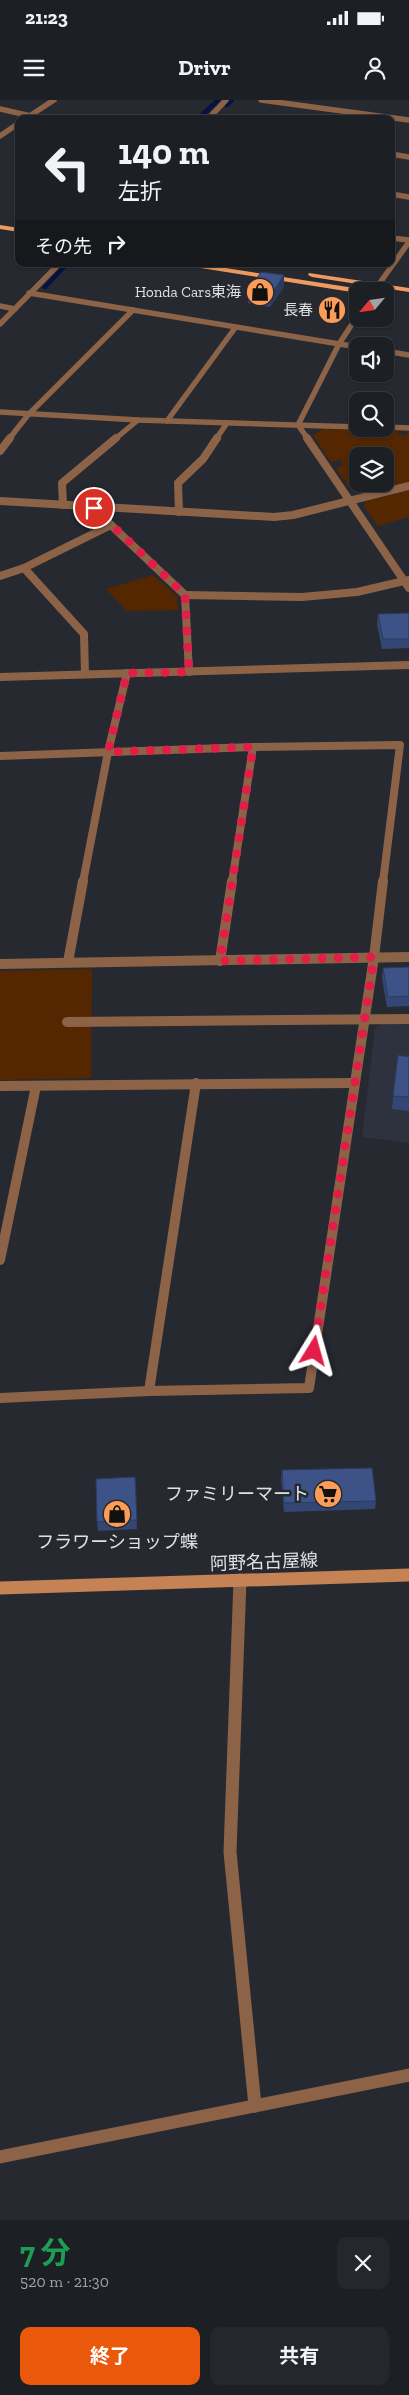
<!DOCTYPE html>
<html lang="ja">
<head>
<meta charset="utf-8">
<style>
  :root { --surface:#1c1f24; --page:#25272c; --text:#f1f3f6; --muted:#a0a2a6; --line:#3a3d41; --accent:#ea580c }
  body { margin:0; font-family:"Zilla Slab","Noto Sans JP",serif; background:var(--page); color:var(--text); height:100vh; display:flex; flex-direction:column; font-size:19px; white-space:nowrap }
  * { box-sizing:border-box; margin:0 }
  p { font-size:16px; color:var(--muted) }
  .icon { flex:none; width:28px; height:28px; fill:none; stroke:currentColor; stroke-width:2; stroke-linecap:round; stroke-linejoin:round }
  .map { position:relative; height:2120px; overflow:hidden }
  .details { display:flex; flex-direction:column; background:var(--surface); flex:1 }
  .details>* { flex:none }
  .hud { position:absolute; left:15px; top:15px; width:380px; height:152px; border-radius:10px; box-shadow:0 1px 4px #0004,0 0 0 1px var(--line); background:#1c1f24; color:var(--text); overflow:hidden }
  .needle { width:32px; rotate:241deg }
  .tools { position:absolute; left:349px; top:182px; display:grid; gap:10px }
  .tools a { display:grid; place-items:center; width:45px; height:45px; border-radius:10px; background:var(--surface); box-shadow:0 1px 4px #0004,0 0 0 1px var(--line); font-size:25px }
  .pin { position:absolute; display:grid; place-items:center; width:42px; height:42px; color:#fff; margin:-21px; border:2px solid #fff; border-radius:50%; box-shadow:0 1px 5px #0007 }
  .me { position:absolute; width:55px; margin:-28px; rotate:8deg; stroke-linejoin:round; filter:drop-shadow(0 0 4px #0008) }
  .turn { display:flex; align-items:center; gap:18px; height:105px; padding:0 20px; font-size:22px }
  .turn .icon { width:65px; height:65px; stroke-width:2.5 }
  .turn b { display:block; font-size:35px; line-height:42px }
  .then { display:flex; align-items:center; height:48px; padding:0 20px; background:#0003; gap:10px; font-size:19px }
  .round { display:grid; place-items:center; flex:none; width:52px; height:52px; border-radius:10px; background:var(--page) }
  .overview { display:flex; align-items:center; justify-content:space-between; height:85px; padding:0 20px }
  h1 { font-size:30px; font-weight:700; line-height:38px; color:#1e9e55 }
  .button { display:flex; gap:10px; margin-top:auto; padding:10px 20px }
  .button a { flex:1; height:58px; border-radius:10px; background:var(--accent); color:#fff; font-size:20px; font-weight:700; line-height:58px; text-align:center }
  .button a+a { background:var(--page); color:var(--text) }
  .status { display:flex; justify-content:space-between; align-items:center; height:35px; padding:0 25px; background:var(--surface); direction:ltr }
  .status svg { height:14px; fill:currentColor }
  header { display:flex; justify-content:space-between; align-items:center; height:65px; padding:0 20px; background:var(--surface); font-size:22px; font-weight:700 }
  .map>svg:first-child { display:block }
  .built { fill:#2d323e }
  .green { fill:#542700; fill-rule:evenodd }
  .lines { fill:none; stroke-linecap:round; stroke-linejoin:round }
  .stream { stroke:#051341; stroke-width:4.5 }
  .street-far3 { stroke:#8c6347; stroke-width:5.5 }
  .street-far2 { stroke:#8c6347; stroke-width:8 }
  .street-far1 { stroke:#8c6347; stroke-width:10 }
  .street { stroke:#8c6347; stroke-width:13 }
  .secondary { stroke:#c48255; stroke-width:13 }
  .primary { fill:#ef9a5e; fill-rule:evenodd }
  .wall { fill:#344774 }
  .shaded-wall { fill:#2b3a5e }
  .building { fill:#3d5387; stroke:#2b3a5e }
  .route { stroke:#e11d48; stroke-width:9; stroke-dasharray:0 16.2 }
  .labels { text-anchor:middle; stroke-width:5; stroke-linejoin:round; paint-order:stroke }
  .far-poi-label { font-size:15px; fill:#dfe1e5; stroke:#262930; text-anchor:end }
  .poi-label { font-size:18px; fill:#dfe1e5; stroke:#262930; text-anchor:end }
  .street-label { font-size:18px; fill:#dfe1e5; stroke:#262930 }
</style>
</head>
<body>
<div class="status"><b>21:23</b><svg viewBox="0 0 49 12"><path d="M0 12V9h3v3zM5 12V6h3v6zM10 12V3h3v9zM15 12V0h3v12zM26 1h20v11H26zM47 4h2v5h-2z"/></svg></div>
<header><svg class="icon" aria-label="menu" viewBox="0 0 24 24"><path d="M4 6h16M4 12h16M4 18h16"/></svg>Drivr<svg class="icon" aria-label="person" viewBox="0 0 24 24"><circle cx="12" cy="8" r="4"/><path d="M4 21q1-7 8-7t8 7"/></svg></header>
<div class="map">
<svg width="409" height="2120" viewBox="0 0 409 2120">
  <rect width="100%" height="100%" fill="#262930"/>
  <polygon class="built" points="383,923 409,923 409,1043 362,1037 375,928"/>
  <g class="green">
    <path d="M324 329 398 331V335H407V331H409V382L361 394 351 390 336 368 344 365 341 360 331 362 313 335ZM358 356H385V384H358Z"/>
    <polygon points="409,390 409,417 378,426 363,405 367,401"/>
    <polygon points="153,475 177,496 178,510 127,511 106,489"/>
    <polygon points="92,869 91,978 0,980 0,871"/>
  </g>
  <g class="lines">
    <g class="stream">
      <polyline points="227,5 232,0"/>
      <polyline points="198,19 218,0"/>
      <polyline points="214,19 216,16"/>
      <polyline points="45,187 67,164"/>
    </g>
    <g class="street-far3">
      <polyline points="261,0 409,20"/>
      <polyline points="0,9 44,19"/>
      <polyline points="28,17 54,0"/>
      <polyline points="208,19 226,0"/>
      <polyline points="0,36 19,23"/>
      <polyline points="391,54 409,57"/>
      <polyline points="391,94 409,97"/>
      <polyline points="391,138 409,140"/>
      <polyline points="374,191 409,142"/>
      <polyline points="29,193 358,247"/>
      <polyline points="0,206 15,209"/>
      <polyline points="0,224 59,164"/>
      <polyline points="385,251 409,255"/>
      <polyline points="0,312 138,320 358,327"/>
      <polyline points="167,321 235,228"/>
      <polyline points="298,325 308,339"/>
      <polyline points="298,325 339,244 358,215"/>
      <polyline points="385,327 409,328"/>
      <polyline points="9,339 28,315 133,210"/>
      <polyline points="115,339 138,320"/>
      <polyline points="216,339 227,323"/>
    </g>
    <g class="street-far2">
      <polyline points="307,338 409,488"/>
      <polyline points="0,351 10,338"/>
      <polyline points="0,401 274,417 293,415 409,386"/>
      <polyline points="63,405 62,383 116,338"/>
      <polyline points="93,408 185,495 189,572"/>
      <polyline points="179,412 178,383 203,359 217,338"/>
      <polyline points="24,468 111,425"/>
      <polyline points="0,476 24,468 84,534 85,574"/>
      <polyline points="185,495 302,497 357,492 409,480"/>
      <polyline points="0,577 409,565"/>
      <polyline points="0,656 253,647 400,645 383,782"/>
      <polyline points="83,782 108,652 127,573"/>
      <polyline points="232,782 253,647"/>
    </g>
    <g class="street-far1">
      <polyline points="220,861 232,781"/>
      <polyline points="68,862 83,781"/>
      <polyline points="0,864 409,857"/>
      <polyline points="67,922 409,919"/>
      <polyline points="0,986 353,983"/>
      <polyline points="0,1160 36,986"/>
      <polyline points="149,1291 196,983"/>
      <polyline points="0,1298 149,1291 309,1288 374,857 383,781"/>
    </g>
    <g class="street">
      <polyline points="240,1480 230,1752 255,2006"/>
      <polyline points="0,2057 409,1975"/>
    </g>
    <polyline class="secondary" points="0,1488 409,1475"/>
    <g class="primary">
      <polygon points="0,125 19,128 19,132 0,129"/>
      <polygon points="185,164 200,164 361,189 365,191 358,193 188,166"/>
      <polygon points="309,173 409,188 409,192 312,177 308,175"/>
    </g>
  </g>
  <g class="wall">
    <polygon points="284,175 284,187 270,207 248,203 248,191"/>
    <polygon points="409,513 409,548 382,549 377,524 378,514"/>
    <polygon points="409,867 409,906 387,907 382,878 383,868"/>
    <polygon points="398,955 409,957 409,1011 392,1009"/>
    <polygon points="282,1370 376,1401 375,1409 284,1412 281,1379"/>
    <polygon points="135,1377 137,1429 98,1431 97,1422"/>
  </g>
  <polygon class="shaded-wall" points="284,175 284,187 270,207 271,195"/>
  <g class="building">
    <polygon points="261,172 284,175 271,195 248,191"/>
    <polygon points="409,513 409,539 383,539 378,514"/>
    <polygon points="409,867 409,896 388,897 383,868"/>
    <polygon points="398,955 409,957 409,997 393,996"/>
    <polygon points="372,1368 376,1401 284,1403 282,1370"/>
    <polygon points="135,1377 137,1420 97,1422 96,1379"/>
  </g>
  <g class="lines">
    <polyline class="route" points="94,408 185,495 189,572 127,573 108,652 253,647 220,861 374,857 314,1251"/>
  </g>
  <defs>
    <symbol id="shop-disc" viewBox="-11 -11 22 22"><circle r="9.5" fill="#fd9c56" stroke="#262930"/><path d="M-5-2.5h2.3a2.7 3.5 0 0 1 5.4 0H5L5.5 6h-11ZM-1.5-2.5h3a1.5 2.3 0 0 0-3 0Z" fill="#111"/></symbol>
    <symbol id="restaurant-disc" viewBox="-11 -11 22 22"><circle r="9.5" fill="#fd9c56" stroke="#262930"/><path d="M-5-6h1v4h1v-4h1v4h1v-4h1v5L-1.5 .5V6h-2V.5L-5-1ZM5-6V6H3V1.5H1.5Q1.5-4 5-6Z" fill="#111"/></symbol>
    <symbol id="supermarket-disc" viewBox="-11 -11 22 22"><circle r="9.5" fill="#fd9c56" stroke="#262930"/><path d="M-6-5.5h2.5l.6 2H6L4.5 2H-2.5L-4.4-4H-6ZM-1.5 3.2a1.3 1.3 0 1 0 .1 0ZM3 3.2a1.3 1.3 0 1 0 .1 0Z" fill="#111"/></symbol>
  </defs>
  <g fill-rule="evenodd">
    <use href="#shop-disc" x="244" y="176" width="32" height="32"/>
    <use href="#restaurant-disc" x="316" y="194" width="32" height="32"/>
    <use href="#supermarket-disc" x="312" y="1378" width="32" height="32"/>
    <use href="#shop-disc" x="101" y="1398" width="32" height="32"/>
  </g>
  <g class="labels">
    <g class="far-poi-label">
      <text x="241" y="197">Honda Cars東海</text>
      <text x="313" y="215">長春</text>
    </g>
    <g class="poi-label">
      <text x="309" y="1400">ファミリーマート</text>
      <text x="117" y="1448" text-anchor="middle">フラワーショップ蝶</text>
    </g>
    <g class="street-label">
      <text transform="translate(264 1462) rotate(-2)" y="6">阿野名古屋線</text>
    </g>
  </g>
</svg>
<div class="tools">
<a><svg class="needle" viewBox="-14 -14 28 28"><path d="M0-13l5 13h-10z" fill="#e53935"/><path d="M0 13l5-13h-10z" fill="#a0a2a6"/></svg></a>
<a><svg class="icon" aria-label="sound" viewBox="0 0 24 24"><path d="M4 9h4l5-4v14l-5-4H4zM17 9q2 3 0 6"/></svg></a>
<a><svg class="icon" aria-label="search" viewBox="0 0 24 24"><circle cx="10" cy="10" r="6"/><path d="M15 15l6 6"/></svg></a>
<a><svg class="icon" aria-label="layers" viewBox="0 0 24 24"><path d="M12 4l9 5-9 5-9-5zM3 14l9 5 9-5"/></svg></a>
</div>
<div class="pin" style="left:94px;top:408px;background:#d93025"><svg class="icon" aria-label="arrive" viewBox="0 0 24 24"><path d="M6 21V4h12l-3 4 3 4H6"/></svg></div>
<svg class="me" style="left:314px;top:1251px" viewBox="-20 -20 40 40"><path d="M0-17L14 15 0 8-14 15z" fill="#e11d48" stroke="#fff" stroke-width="4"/></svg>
<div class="hud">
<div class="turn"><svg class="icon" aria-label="left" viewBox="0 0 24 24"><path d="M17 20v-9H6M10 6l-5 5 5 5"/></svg><div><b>140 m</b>左折</div></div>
<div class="then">その先<svg class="icon" aria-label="right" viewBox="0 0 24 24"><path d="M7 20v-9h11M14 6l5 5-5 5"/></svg></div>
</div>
</div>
<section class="details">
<div class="overview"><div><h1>7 分</h1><p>520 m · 21:30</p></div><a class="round"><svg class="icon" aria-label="close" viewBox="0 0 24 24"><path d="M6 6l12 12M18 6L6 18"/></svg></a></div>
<div class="button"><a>終了</a><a>共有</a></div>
</section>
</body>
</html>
